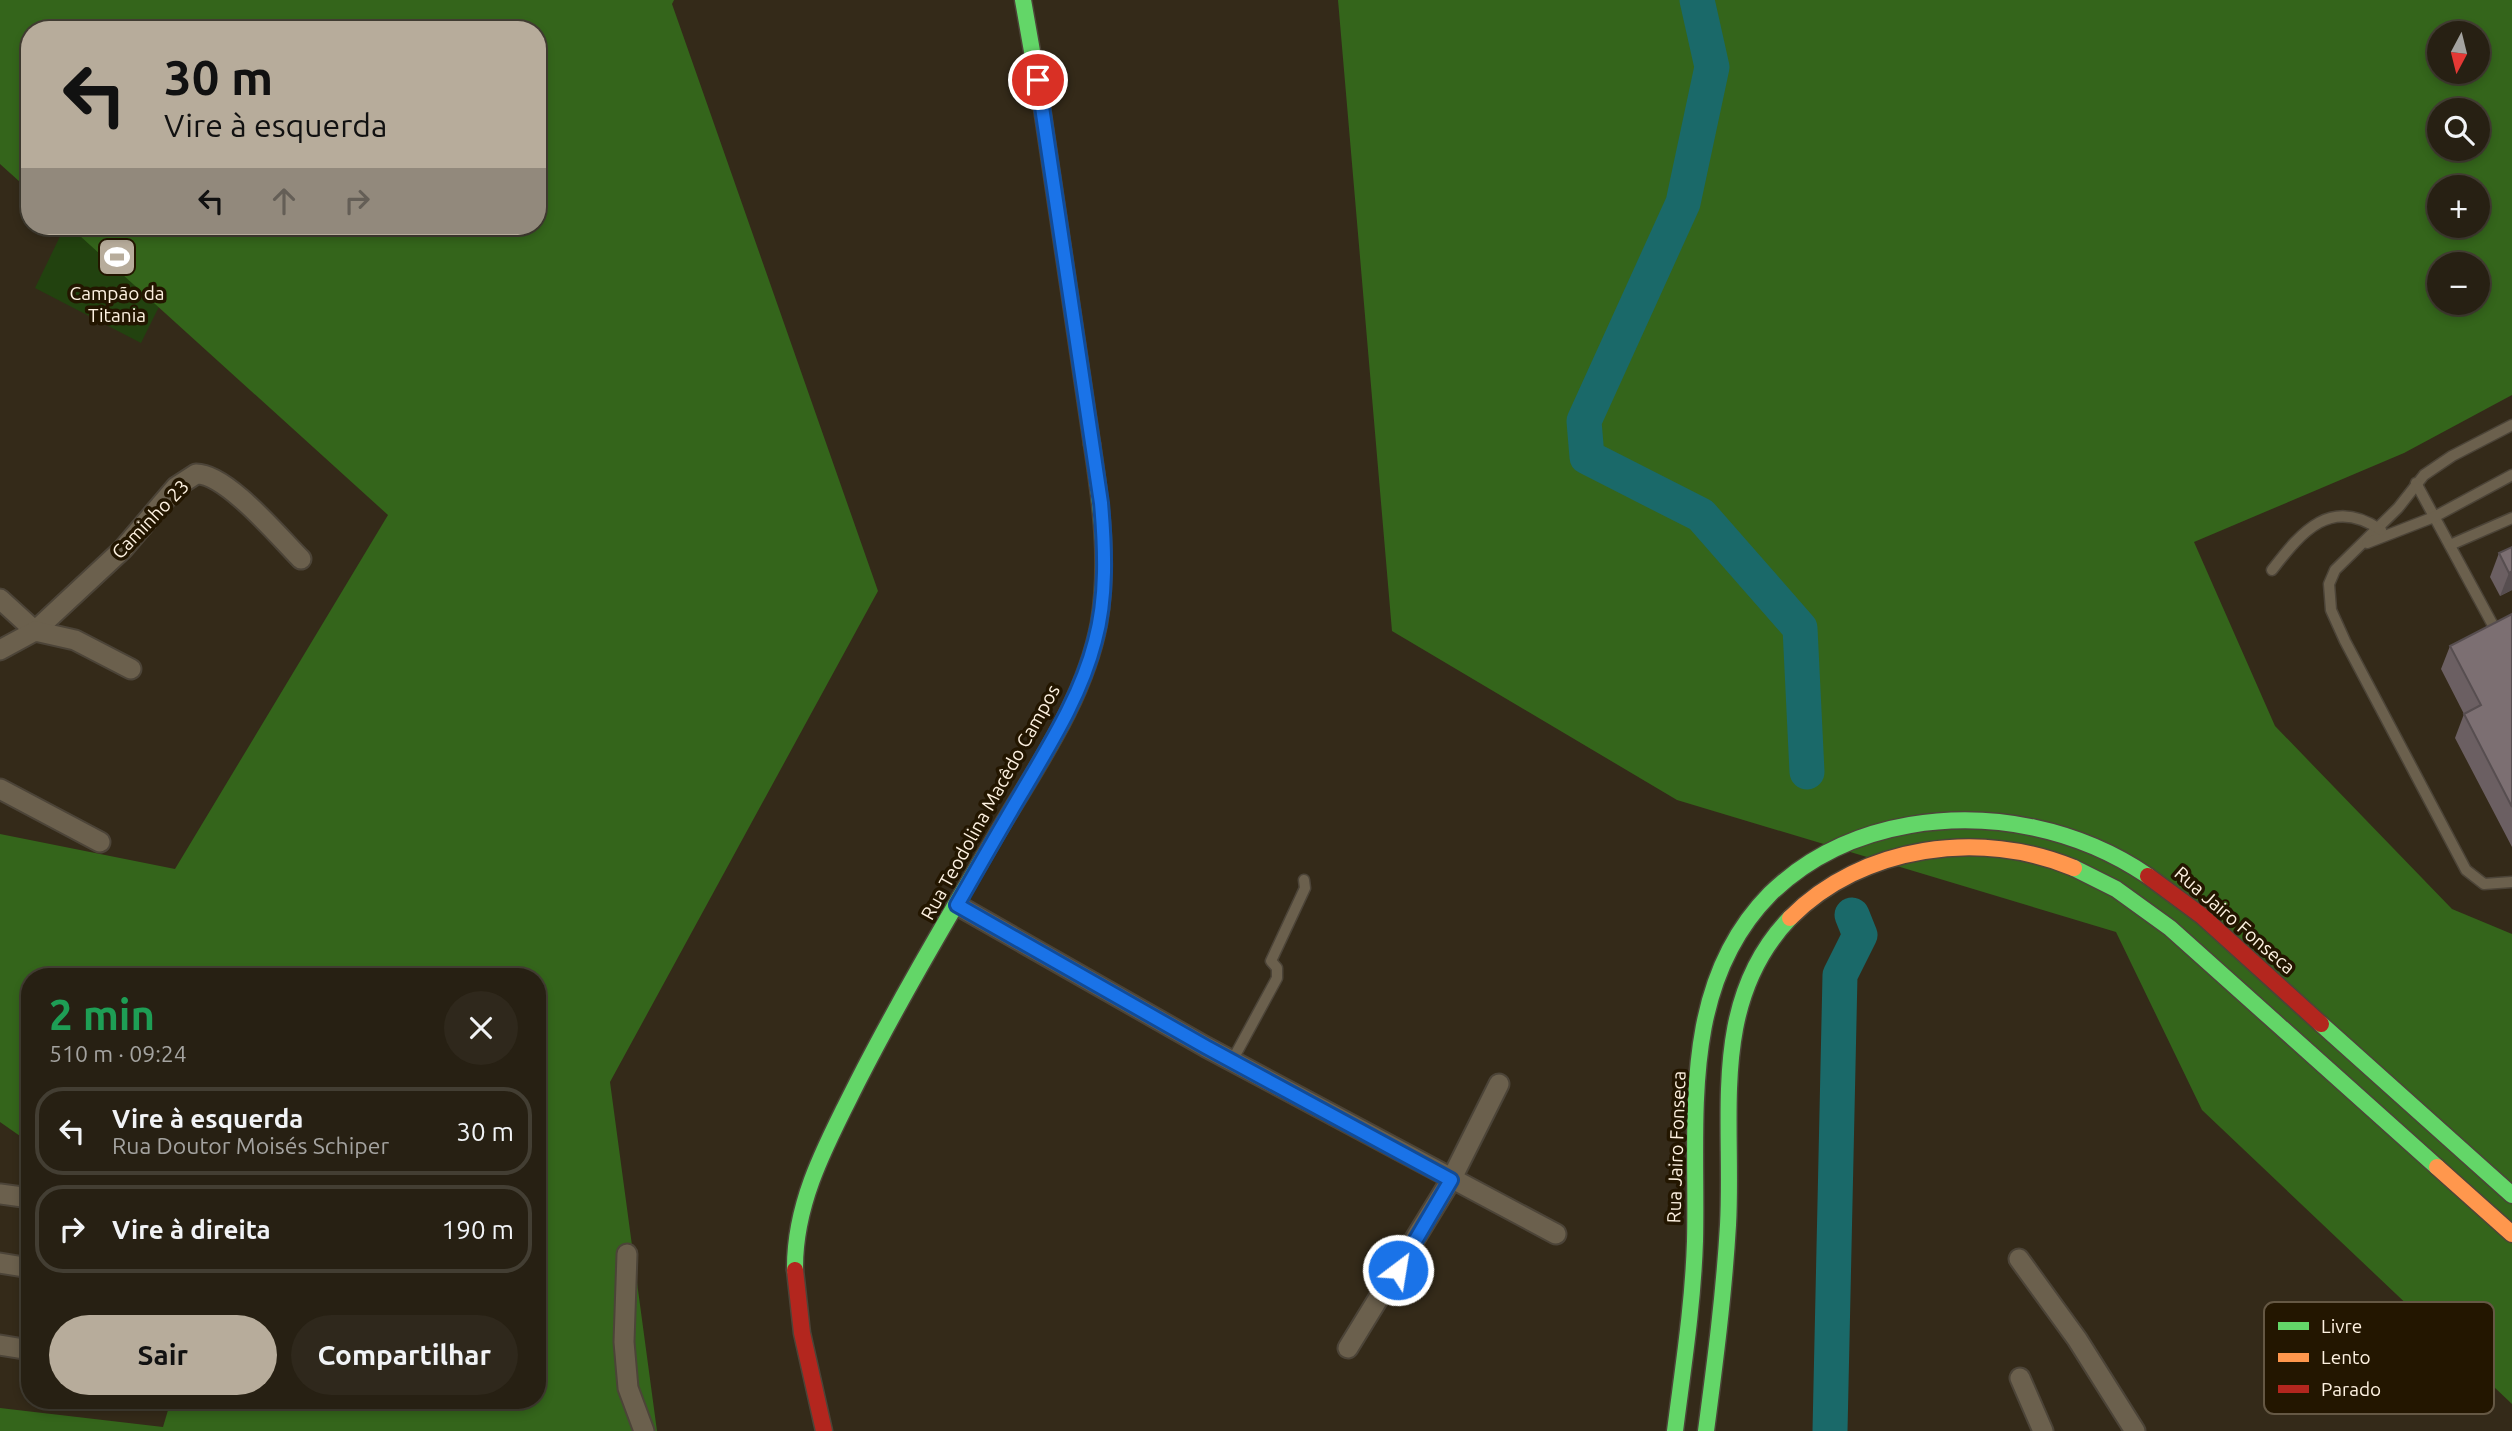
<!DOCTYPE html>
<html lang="pt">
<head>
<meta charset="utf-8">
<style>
  :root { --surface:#272013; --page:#2f281c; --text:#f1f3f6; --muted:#a4a3a0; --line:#433e33; --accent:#b7ac9b }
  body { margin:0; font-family:Ubuntu,sans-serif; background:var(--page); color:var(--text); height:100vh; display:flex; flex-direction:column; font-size:26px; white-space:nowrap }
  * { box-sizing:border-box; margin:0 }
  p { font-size:23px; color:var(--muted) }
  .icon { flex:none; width:38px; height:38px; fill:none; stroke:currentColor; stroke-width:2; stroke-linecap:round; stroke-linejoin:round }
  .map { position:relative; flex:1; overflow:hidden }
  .side { position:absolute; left:21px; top:968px; width:525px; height:441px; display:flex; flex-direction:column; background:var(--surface); border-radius:28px; box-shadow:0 4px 10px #0003,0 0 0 2px var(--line) }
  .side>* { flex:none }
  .hud { position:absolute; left:21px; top:21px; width:525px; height:214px; border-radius:28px; box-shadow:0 4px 10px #0003,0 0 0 2px var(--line); background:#b7ac9b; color:#111; overflow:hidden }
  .needle { width:46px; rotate:187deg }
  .fabs { position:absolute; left:2427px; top:21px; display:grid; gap:14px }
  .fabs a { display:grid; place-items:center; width:63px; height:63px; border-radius:50%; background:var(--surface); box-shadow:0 4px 10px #0003,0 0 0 2px var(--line); font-size:35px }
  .pin { position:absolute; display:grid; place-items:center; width:60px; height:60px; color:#fff; margin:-30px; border:4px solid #fff; border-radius:50%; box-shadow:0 2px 7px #0007 }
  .me { position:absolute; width:77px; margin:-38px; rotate:31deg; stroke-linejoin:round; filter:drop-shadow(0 0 5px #0008) }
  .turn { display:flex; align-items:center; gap:24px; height:147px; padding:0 28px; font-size:32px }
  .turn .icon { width:91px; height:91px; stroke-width:2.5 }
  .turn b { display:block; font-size:49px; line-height:60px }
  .lanes { display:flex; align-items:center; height:66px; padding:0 28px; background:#0003; justify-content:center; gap:35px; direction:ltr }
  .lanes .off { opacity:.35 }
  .round { display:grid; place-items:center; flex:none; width:74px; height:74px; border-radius:37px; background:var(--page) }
  .summary { display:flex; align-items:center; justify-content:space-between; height:119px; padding:0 28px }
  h1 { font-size:42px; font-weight:600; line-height:52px; color:#1e9e55 }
  .primary-button { display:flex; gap:14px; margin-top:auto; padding:14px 28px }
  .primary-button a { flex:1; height:80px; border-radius:42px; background:var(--accent); color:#111; font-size:28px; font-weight:600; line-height:80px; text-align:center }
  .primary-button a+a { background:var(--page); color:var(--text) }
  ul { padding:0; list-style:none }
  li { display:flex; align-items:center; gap:21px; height:88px; margin:0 14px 10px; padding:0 14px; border:4px solid var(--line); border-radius:28px }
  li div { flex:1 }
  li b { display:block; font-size:26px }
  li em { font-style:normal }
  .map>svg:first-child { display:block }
  .green { fill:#22420f }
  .forest { fill:#34651b; fill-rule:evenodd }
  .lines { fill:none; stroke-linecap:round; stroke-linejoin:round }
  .river { stroke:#1a6969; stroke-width:35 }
  .lane-casing { stroke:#4c4438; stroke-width:13 }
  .street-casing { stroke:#4c4438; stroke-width:23 }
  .fast-casing { stroke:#4c4438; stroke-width:19 }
  .slow-casing { stroke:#4c4438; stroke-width:19 }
  .jam-casing { stroke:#4c4438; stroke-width:19 }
  .lane { stroke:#6b604d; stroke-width:10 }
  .street { stroke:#6b604d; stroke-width:19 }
  .fast { stroke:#63d668; stroke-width:16 }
  .slow { stroke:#ff974d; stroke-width:16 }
  .jam { stroke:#b3261e; stroke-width:16 }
  .wall { fill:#6b5f62 }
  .shaded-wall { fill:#574e50 }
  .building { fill:#7c6f72; stroke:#574e50; stroke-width:2 }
  .route-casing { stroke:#114b97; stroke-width:18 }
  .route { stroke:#1a73e8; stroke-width:12 }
  .labels { text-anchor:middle; stroke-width:7; stroke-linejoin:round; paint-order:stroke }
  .poi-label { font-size:19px; fill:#fef2e1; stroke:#231600 }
  .street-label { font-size:19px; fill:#fef2e1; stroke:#231600 }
  .key { fill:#231600; stroke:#655844; stroke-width:2 }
  .key-label { font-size:19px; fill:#fef2e1 }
</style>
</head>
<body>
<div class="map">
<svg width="2512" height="1431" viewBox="0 0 2512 1431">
  <rect width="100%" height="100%" fill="#342a19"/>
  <polygon class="green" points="65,226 199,226 141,343 35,288"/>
  <g class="forest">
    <polygon points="0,0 674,0 672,4 878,591 610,1082 657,1431 0,1431 0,1408 163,1427 171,1400 537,1400 537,976 30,976 30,1143 0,1122 0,834 175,869 388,515 69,226 537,226 537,30 30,30 30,191 0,164"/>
    <path d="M1338 0H2512V395L2404 453 2194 542 2275 726 2452 909 2512 934V1404L2202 1110 2116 932 1677 800 1392 631ZM2440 33H2478V72H2440ZM2440 110H2478V149H2440ZM2440 187H2478V226H2440ZM2440 264H2478V303H2440Z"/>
  </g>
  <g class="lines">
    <g class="river">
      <polyline points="1697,0 1712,67 1683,203 1584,421 1587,457 1701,515 1800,628 1807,772"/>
      <polyline points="1830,1431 1840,975 1860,935 1852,915"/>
    </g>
    <defs>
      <g id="lane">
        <polyline points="2512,425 2452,456 2424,475 2398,508 2335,570 2329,584 2331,610 2345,641 2466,870 2484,884 2512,882"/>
        <polyline points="2416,483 2495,629"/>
        <polyline points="2367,543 2434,517 2512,475"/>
        <polyline points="2450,545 2512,518"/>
        <path d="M2272 570C2302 531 2331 496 2381 530"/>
        <polyline points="1232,1061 1277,978 1277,968 1271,961 1305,888 1304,880"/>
      </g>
      <g id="street">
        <path d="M0 599 35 631 123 549 176 487 196 474C226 473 279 537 301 559"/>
        <polyline points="0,650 35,631 75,640 131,669"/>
        <polyline points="0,789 100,842"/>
        <polyline points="957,905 1206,1047 1556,1234"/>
        <polyline points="0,1194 30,1198"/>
        <polyline points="627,1254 624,1342 628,1388 644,1431"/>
        <polyline points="2019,1259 2077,1339 2135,1431"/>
        <polyline points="0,1263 30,1268"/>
        <polyline points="0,1345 30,1350"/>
        <polyline points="1348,1348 1451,1180 1499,1084"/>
        <polyline points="2020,1378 2043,1431"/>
      </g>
      <g id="fast">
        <polyline points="1023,0 1042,108"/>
        <polyline points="2074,868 2116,889 2170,928 2437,1167"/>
        <polyline points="2321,1024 2512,1195"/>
        <path d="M795 1270C794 1201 828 1141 858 1081 902 995 952 911 1001 827 1039 763 1085 698 1099 623 1109 563 1101 503 1092 444"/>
        <path d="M1675 1431C1683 1368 1693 1305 1695 1241 1698 1122 1678 987 1770 894 1809 856 1858 834 1910 825 1992 811 2079 829 2148 876"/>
        <path d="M1706 1431C1715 1363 1724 1294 1728 1225 1734 1118 1708 1003 1790 918"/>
      </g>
      <g id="slow">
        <polyline points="1042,108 1092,444"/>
        <path d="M1790 918C1862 845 1981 829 2074 868"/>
        <polyline points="2437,1167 2512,1234"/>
      </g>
      <g id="jam">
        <polyline points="2148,876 2202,916 2321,1024"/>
        <polyline points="795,1270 802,1333 824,1431"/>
      </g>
    </defs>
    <use href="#lane" class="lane-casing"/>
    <use href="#street" class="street-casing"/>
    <use href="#fast" class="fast-casing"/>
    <use href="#slow" class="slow-casing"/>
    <use href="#jam" class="jam-casing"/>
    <use href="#lane" class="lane"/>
    <use href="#street" class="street"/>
    <use href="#fast" class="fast"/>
    <use href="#slow" class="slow"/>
    <use href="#jam" class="jam"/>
  </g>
  <g class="wall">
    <polygon points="2512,547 2512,590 2500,596 2490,577 2499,553"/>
    <polygon points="2512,614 2512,847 2455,738 2464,714 2441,669 2450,646"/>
  </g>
  <polygon class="shaded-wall" points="2512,571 2512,590 2500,596 2509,573"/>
  <g class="building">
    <polygon points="2512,547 2512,571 2509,573 2499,553"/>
    <polygon points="2512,614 2512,807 2464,714 2481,705 2450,646"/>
  </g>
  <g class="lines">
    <defs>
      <path id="route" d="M1038 80 1101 503C1105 549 1107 597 1095 641 1081 696 1049 746 1021 794 999 831 978 868 957 905L1206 1047 1451 1180 1398 1270"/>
    </defs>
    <use href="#route" class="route-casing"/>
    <use href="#route" class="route"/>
  </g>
  <defs>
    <symbol id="stadium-square" viewBox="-11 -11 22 22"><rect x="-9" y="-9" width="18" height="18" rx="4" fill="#b7ac9b" stroke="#231600"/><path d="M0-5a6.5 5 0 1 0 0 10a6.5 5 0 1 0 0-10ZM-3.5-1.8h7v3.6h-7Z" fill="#fff"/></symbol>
  </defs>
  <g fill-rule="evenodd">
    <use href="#stadium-square" x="95" y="235" width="44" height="44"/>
  </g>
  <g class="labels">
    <g class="poi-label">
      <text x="117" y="300">Campão da<tspan x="117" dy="22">Titania</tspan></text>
    </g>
    <g class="street-label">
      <text transform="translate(150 519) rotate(-46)" y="7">Caminho 23</text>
      <text transform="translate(990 802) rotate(-61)" y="7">Rua Teodolina Macêdo Campos</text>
      <text transform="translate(2235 920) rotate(41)" y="7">Rua Jairo Fonseca</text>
      <text transform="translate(1676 1147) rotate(-88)" y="7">Rua Jairo Fonseca</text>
    </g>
  </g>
  <rect x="2264" y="1302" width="230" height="112" rx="10" class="key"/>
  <rect x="2278" y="1322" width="31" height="8" fill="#63d668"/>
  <rect x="2278" y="1353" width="31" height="9" fill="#ff974d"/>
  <rect x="2278" y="1385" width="31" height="8" fill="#b3261e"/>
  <g class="key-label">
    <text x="2321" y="1333">Livre</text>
    <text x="2321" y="1364">Lento</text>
    <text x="2321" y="1396">Parado</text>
  </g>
</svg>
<div class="fabs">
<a><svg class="needle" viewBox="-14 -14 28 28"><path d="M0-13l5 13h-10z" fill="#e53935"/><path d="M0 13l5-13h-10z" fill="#a4a3a0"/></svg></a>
<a><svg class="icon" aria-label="search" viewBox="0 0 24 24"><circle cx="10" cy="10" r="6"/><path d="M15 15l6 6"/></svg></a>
<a>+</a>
<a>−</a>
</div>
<div class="pin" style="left:1038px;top:80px;background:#d93025"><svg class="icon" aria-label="arrive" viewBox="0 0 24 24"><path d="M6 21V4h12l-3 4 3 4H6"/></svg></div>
<svg class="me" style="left:1398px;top:1270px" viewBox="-20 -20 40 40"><circle r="17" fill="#1a73e8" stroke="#fff" stroke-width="3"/><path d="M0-11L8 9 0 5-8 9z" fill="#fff"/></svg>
<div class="hud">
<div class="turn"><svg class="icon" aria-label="left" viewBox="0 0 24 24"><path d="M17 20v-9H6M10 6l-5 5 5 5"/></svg><div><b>30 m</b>Vire à esquerda</div></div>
<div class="lanes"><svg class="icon" aria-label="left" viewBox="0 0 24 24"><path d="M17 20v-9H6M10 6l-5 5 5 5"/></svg><svg class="icon off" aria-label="ahead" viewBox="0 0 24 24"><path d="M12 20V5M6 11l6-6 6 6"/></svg><svg class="icon off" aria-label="right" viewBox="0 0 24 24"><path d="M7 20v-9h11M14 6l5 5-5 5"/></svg></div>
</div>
<section class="side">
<div class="summary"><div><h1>2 min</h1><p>510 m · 09:24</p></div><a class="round"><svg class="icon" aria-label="close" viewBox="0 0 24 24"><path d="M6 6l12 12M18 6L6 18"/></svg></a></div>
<ul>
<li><svg class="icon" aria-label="left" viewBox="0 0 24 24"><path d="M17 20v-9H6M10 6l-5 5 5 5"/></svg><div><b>Vire à esquerda</b><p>Rua Doutor Moisés Schiper</p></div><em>30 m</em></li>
<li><svg class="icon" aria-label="right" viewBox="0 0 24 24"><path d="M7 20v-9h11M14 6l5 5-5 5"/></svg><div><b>Vire à direita</b></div><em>190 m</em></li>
</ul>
<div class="primary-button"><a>Sair</a><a>Compartilhar</a></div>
</section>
</div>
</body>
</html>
